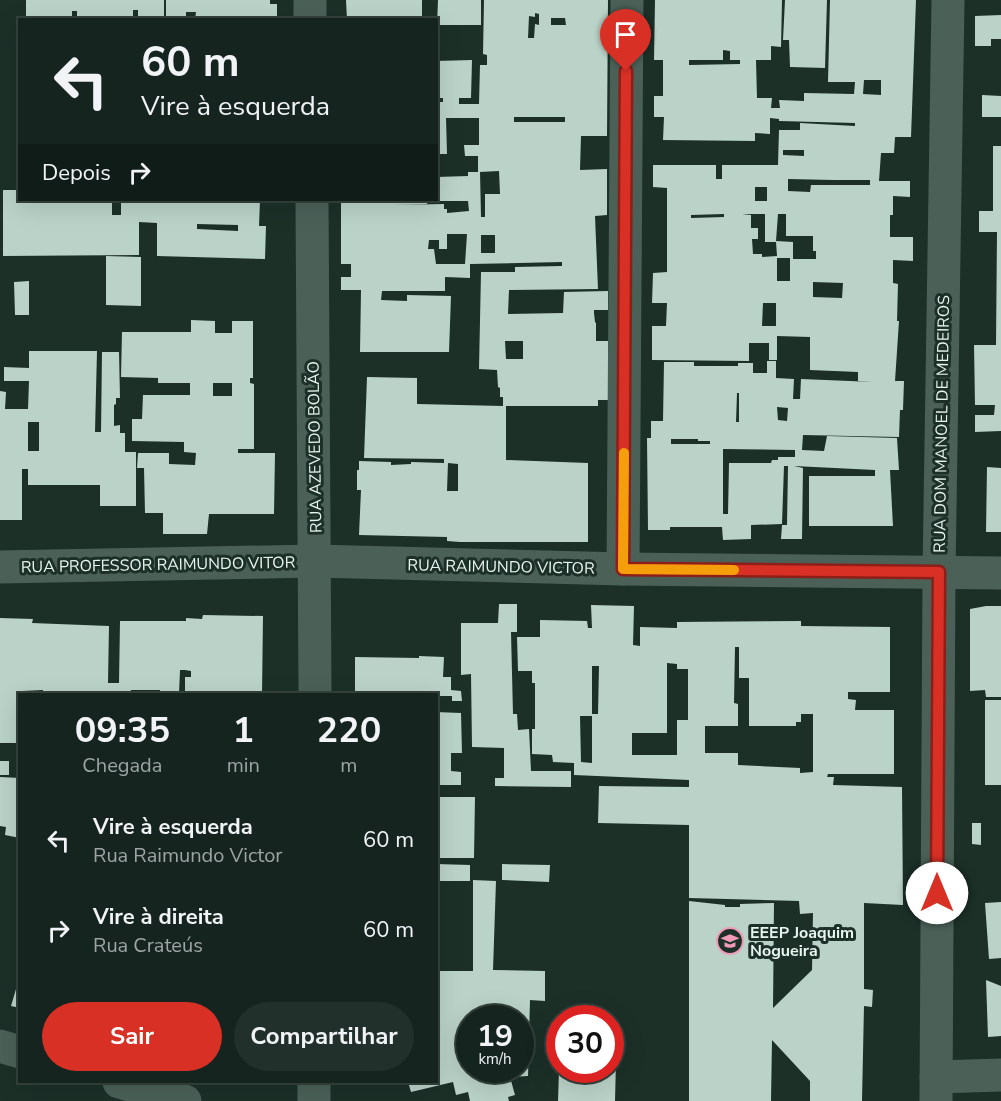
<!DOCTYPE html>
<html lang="pt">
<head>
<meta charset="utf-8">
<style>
  :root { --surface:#15241e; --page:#22302b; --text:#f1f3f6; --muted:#9da4a4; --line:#34413c; --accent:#d93025 }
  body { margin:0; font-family:"Nunito Sans",sans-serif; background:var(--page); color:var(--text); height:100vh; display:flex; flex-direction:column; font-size:22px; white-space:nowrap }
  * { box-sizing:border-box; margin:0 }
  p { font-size:20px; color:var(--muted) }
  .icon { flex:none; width:33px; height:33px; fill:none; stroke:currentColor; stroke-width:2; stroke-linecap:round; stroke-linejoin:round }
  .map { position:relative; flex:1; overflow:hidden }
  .details { position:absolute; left:18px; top:693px; width:420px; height:390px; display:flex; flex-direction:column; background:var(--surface); border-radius:0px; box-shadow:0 6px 24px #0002,0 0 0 2px var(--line) }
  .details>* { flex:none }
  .top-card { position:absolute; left:18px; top:18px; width:420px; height:183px; border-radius:0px; box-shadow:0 6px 24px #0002,0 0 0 2px var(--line); background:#15241e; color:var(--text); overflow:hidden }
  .speed { position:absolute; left:456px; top:1005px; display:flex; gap:12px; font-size:30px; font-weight:700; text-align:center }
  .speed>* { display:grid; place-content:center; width:78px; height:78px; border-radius:50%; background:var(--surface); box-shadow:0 6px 24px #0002,0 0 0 2px var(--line); line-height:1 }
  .speed small { font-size:15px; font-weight:400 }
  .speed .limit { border:9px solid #d22; background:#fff; color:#111 }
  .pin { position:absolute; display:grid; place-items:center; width:51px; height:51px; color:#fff; margin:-62px -26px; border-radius:50% 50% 50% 0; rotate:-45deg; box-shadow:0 0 6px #0007 }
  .pin .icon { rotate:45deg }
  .me { position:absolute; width:66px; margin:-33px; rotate:0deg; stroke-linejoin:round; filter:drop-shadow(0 0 4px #0008) }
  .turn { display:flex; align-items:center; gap:21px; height:126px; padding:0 24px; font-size:27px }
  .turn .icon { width:78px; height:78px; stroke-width:2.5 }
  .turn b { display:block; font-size:42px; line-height:51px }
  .then { display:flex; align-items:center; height:57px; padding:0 24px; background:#0003; gap:12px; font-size:22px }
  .eta { display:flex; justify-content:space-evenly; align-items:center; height:102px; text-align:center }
  .eta b { font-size:36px; font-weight:700; line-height:42px }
  .action { display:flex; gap:12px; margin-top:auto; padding:12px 24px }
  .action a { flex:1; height:69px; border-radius:36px; background:var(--accent); color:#fff; font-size:24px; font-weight:700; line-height:69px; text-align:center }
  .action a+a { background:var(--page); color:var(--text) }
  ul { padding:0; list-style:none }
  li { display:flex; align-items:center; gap:18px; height:90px; padding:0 24px }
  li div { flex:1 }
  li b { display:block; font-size:22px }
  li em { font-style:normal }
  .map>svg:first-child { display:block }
  .building { fill:#bad2c8; fill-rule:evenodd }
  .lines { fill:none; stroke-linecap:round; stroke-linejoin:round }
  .minor { stroke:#4b6158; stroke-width:33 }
  .route-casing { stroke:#8d1f18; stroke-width:15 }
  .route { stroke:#d93025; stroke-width:10 }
  .slow { stroke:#f59e0b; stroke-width:10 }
  .labels { text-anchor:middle; stroke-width:6; stroke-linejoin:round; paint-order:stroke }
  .street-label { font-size:16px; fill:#e8f4ef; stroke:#1c3028 }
  .poi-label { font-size:16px; font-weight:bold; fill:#e8f4ef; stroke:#1c3028; text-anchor:start }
</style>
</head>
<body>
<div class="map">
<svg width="1001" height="1101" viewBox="0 0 1001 1101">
  <rect width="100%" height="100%" fill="#1c3028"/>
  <g class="building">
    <polygon points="26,0 164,0 164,20 138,20 138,10 133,10 133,20 77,20 77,11 72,11 72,20 26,20"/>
    <polygon points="166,0 270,0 270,4 277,4 277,19 195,20 196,12 186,12 186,20 166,20"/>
    <polygon points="346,0 422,0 422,20 347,20"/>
    <polygon points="438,0 481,0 481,25 437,25"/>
    <path d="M484 0H608L607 136H581L580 170 607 169V215L595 216 598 289 509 290 508 314 563 313 564 292 608 291V310H594V313L595 322 596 323V341H608L609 400H598V406H506V460L588 463V542H460L447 541V537L359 535 361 490H357V470H359V461L391 462V465L411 464V462L444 463V459L364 458 367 377 417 378V404L503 406V397H500V388L498 387 497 370 479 369 481 272H515V267L562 266V262L470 264V278L445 277V291H382L381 300 407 301V295L451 296 449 352H360L361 290H341V277H351V264H341V200H428L427 204 391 205 444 204V209H447V213L469 211 468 201H436V177L468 176V172H478V156H465L464 145H479V118H446L447 154H436V102H443V98H436V61L472 60 471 98H459V104H479L480 65H487V55L483 54ZM535 13 539 14V25L535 24 534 38H528L529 16 535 17ZM551 18H565L566 25H551ZM514 117H565V122H514ZM499 171 500 194H485V217H481L480 172ZM447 234H467L465 264H436L434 249H428L429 240H439V249H447ZM481 235H495V253H481ZM505 341H523V359H506ZM448 463 458 464V491H447Z"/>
    <path d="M655 0H782L781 47 771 46V60H756L757 98H772L771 108H780L779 100 804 101V93L854 94 855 82H828L830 0H916L911 137H895L894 153H881L879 181H910V197L893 196V215H890V237H913V261L893 260V283L898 284 897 321H899L895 381H904L903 410H900L899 437 803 435 802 450 824 451 827 436 897 438 899 470H890L893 526H809V476H875V470L794 466 803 468 802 539H781L782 525H787L788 466H784L782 524 751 525V539L723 540 722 527H670V530H648L647 438H651V421H663L664 362H694V366H738V363H753V373H767V361H776V378L794 379 793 399H800L801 379 874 382 858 381V372L810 370V337L777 336V360H769V343H749V361L652 360V326H666L667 303H652L653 273 667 272V188L653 187V165H716V179H722V165H778L779 130H800V123L855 126V123L779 121V119L770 118V134L755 133V141L663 140 664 117H654V96H663V60H654ZM723 50 730 51V60H740V64L689 65V60H723ZM864 80H881V95L863 94ZM783 150H804V156L783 155ZM788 179 834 180H870V185H811L810 192 788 191ZM755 187H767V201H755ZM724 214V217L691 218V215ZM742 214H765V242H776L777 256 762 257V254H753L752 239H758V228H751V215ZM778 214H786V236H813V251H816V259H793V242L776 241ZM777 258H790V281H777ZM813 282 843 283 842 298 813 297ZM763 303H776V326H762ZM737 393H739V422H736ZM777 407 788 408 787 421 778 420ZM671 439H698V441H710V444H671ZM723 449 795 450V457H778V460H772L771 463H729L728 514H723Z"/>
    <polygon points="785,0 827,0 825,68 790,67 789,40 783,40"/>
    <polygon points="1001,15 1001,39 991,39 991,46 975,46 975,16"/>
    <polygon points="982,95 1001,96 1001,117 982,117"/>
    <polygon points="993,146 1001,146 1001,431 975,432 975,415 994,415 995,405 975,405 974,345 996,345 997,232 979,232 979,211 993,211"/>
    <path d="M3 190H20V200H112V215H121V200H260L259 226H266L265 259 157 256V223L139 222V255L3 256ZM197 224 238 225V231L197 229Z"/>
    <polygon points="106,256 141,257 141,306 106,305"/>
    <polygon points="29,281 29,315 15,315 14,282"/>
    <path d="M191 320 215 321V333H232V321H253V378H250V383L254 384V449H238V453H275L274 514H209L207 534H163V513H145L144 468H137L138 453H169V464L195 465 196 453 184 452V442L132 441V419H142L143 395H190V383H158V378L121 377 122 332H191ZM213 383H232V396H213Z"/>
    <path d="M29 351H97L95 432H101L102 352H119L120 398H116V404L114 405V426L120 425V433H125V452H136V506H100V485H28V469H22V520H0V391L6 392 5 409H28L29 381H4V367L29 368ZM28 422H39V451H28Z"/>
    <polygon points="987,467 1001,468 1001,532 986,532"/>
    <polygon points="499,604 517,604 517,632 511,632 513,714 517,714 518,730 529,729 531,771 571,771 571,787 495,786 495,778 504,778 504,748 472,747 471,674 461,675 461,623 498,623"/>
    <path d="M591 605 634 606 633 645 640 646V627L677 628V622L801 621V626L890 627V692H848V699L856 700 855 710H894V774H828L827 777H834L833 785 902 787 903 905 864 903V989L873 990 872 1007 864 1006 862 1101H810V1081L772 1040 771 1101H689V901L725 905V907H740V904L774 903 773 1008 812 970 813 913 800 914 799 901 689 898V825L598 823 599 786 689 787V780L574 775V763L553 762 552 755 532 754V729H535V683H532V671H518L517 637H540V620L587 621 588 628H592ZM735 647H739V678H749V726H796V722H801V714H813V772L800 773V768L738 765V753H705V726H738V704L734 703ZM667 663 677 664V669H688V720H677V755H632V733H667ZM592 666H599L598 714H592V763L581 762 580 716H592Z"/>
    <polygon points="986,606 1001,606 1001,697 986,697 985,690 970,691 970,609"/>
    <polygon points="203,615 263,616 262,694 185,694 185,677 191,677 191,671 185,670 180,670 179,694 160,694 160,690 131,690 130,694 43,694 43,690 22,691 21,694 20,694 20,743 0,743 0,618 33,619 32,623 109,626 108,683 119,683 120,621 186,621 186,618 202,619"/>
    <polygon points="419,656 444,657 443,677 451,677 451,690 461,691 462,701 452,701 452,696 436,696 436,694 355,694 355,657 419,658"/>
    <rect x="985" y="700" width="16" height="85"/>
    <polygon points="436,712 461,713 462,753 451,753 451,771 461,772 461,785 436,785"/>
    <rect x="0" y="761" width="9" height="14"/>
    <polygon points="0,777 20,778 20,838 5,835 6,827 0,826"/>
    <polygon points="436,797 475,797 474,858 436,858"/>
    <polygon points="972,823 981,823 981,845 972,844"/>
    <polygon points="436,864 470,865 470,881 436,881"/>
    <polygon points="502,864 550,865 549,882 502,880"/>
    <path d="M473 880 496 881 493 970 545 971V1001L530 1000 528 1076 510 1077 515 1095 508 1097 509 1101H470L468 1092 456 1095 453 1082 411 1092 408 1082H436V971H473ZM470 1018H520V1070H470Z"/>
    <polygon points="1001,902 1001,958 989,959 985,903"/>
    <polygon points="19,979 20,979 20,1008 11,1006"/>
    <polygon points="986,980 1001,986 1001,1036 988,1037"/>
    <polygon points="610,1061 616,1061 615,1101 558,1101 559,1070 610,1070"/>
  </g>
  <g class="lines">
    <g class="minor">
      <polyline points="310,0 310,20"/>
      <polyline points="312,200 315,694"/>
      <polyline points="0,567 315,561 623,569 1001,573"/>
      <polyline points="623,569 627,0"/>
      <polyline points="0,1046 20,1052"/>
      <polyline points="936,1077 1001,1075"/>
      <polyline points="119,1082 185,1101"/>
      <polyline points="314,1101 314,1082"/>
      <polyline points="936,1101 939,572 948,0"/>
    </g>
  </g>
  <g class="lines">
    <defs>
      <polyline id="route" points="626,71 623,569 939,572 937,893"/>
    </defs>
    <use href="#route" class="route-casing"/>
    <use href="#route" class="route"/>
    <polyline class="slow" points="624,453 623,569 734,570"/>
  </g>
  <defs>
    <symbol id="school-ring" viewBox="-11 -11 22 22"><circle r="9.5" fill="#1c3028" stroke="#f09ab7" stroke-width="1.5"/><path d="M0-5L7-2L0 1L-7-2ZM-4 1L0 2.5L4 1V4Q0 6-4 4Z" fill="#f09ab7"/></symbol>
  </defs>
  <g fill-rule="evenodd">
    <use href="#school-ring" x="715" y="926" width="30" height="30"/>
  </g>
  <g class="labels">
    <g class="street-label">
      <text transform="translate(941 424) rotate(-89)" y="6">RUA DOM MANOEL DE MEDEIROS</text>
      <text transform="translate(314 447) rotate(-91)" y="6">RUA AZEVEDO BOLÃO</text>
      <text transform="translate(158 564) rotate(-1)" y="6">RUA PROFESSOR RAIMUNDO VITOR</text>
      <text transform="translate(501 566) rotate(1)" y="6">RUA RAIMUNDO VICTOR</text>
    </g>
    <g class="poi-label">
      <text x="750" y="938">EEEP Joaquim<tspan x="750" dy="18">Nogueira</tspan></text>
    </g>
  </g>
</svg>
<div class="speed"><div>19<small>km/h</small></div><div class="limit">30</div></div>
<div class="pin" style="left:626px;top:71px;background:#d93025"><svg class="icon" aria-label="arrive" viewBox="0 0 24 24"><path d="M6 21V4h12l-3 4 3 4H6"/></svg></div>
<svg class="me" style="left:937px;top:893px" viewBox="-20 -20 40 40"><circle r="19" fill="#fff"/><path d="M0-13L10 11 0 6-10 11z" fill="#d93025"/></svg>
<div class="top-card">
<div class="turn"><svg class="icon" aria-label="left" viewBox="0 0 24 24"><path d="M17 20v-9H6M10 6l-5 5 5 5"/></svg><div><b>60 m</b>Vire à esquerda</div></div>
<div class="then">Depois<svg class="icon" aria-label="right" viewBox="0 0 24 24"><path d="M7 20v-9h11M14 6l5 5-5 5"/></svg></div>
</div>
<section class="details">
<div class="eta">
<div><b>09:35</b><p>Chegada</p></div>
<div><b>1</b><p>min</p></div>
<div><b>220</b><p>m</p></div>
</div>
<ul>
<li><svg class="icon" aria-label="left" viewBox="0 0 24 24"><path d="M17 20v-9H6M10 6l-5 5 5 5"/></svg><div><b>Vire à esquerda</b><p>Rua Raimundo Victor</p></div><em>60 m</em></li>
<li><svg class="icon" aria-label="right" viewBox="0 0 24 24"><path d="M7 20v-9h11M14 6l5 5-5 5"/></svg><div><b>Vire à direita</b><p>Rua Crateús</p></div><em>60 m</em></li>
</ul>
<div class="action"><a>Sair</a><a>Compartilhar</a></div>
</section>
</div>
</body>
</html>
